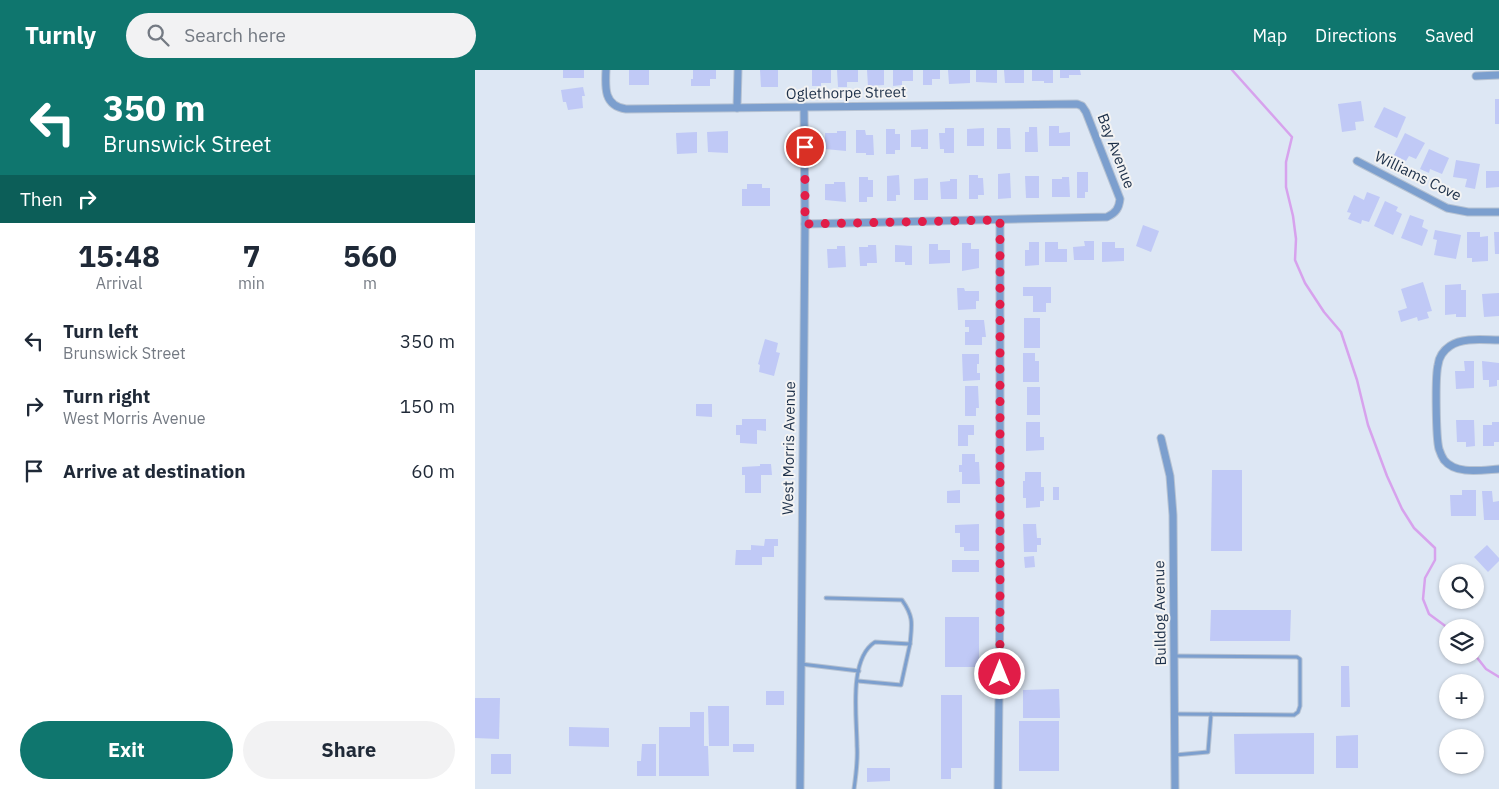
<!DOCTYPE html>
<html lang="en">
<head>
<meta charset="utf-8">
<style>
  :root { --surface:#fff; --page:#f2f2f3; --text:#1f2937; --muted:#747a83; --accent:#0f766e }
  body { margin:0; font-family:"IBM Plex Sans",sans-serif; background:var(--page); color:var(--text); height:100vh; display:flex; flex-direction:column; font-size:19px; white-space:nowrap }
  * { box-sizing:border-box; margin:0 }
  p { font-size:16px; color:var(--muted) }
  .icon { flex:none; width:28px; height:28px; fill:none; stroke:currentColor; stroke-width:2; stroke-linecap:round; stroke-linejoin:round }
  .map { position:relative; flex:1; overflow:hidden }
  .details { display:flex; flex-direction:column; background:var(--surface); width:475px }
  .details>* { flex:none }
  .guide { background:#0f766e; color:#fff; overflow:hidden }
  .fabs { position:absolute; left:964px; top:494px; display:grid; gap:10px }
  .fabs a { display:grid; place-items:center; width:45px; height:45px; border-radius:50%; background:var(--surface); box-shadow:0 1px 4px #0004; font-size:25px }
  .pin { position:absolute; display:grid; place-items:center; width:42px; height:42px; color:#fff; margin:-21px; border:2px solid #fff; border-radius:50%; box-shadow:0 1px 5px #0007 }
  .me { position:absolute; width:55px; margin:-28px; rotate:0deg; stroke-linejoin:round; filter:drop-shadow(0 0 4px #0008) }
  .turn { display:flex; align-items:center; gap:18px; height:105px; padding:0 20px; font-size:22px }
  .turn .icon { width:65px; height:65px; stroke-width:2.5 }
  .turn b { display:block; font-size:35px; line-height:42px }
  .then { display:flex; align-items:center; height:48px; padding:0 20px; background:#0003; gap:10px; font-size:19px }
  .eta { display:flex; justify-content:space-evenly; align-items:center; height:85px; text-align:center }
  .eta b { font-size:30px; font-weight:700; line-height:35px }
  .button { display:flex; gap:10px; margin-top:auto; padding:10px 20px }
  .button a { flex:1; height:58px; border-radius:30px; background:var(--accent); color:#fff; font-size:20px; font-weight:700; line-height:58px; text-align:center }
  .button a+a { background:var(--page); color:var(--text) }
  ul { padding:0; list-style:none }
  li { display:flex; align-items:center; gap:15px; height:65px; padding:0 20px }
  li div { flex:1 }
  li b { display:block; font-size:19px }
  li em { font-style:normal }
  header { display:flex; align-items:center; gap:30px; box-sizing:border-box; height:70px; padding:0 25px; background:var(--accent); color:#fff }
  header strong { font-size:24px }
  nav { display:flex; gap:28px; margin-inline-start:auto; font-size:18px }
  .search { width:350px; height:45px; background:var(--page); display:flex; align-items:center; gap:12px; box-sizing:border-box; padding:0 18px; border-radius:28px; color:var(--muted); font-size:19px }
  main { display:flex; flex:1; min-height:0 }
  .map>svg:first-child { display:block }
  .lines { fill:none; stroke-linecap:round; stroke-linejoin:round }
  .stream { stroke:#d7a2ed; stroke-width:2.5 }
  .building { fill:#c0c9f6 }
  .lane-casing { stroke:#b6c2d2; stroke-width:5 }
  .street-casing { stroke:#b6c2d2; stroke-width:9 }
  .lane { stroke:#7c9fce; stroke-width:3 }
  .street { stroke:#7c9fce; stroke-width:7 }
  .route { stroke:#e11d48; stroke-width:9; stroke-dasharray:0 16.2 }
  .labels { text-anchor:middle; stroke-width:4; stroke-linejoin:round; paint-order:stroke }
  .street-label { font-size:15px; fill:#1c2f48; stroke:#f3f3f3 }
</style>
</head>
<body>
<header>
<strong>Turnly</strong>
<div class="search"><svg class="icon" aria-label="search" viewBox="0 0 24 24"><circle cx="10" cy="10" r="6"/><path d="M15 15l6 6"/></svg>Search here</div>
<nav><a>Map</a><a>Directions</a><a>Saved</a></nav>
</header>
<main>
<section class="details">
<div class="guide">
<div class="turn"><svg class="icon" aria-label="left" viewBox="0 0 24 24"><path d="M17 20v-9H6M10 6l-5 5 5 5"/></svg><div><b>350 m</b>Brunswick Street</div></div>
<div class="then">Then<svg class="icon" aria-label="right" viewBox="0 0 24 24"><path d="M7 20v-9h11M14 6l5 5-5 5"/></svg></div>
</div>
<div class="eta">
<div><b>15:48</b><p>Arrival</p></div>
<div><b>7</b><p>min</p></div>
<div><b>560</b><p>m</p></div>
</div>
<ul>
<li><svg class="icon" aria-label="left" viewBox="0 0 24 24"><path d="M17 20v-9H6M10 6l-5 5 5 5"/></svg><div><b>Turn left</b><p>Brunswick Street</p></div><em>350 m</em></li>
<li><svg class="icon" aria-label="right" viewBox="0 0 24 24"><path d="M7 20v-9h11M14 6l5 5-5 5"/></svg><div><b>Turn right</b><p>West Morris Avenue</p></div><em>150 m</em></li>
<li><svg class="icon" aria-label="arrive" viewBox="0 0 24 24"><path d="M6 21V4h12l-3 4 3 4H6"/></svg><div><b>Arrive at destination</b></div><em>60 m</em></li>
</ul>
<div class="button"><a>Exit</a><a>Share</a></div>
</section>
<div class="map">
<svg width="1024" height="719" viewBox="0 0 1024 719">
  <rect width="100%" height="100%" fill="#dde7f4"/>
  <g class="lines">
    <g class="stream">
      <polyline points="757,0 817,67 811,92 811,117 818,146 821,169 820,190 830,213 849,242 866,262 882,310 893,355 912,406 927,439 939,458 960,478 960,490 950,508 948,529 954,544 973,558"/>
      <polyline points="1000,585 1011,599 1024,607"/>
    </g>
  </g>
  <g class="building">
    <rect x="88" y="0" width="21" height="8"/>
    <rect x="154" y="0" width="20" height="15"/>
    <polygon points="218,0 241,0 241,9 235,9 235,16 216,16 216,9 218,9"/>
    <polygon points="285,0 303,0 303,17 286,17"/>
    <polygon points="337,0 356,0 356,13 346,13 346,16 337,16"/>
    <polygon points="362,0 383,0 383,12 372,12 372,17 363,17"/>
    <polygon points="392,0 409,0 409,15 393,16"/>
    <polygon points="418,0 438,0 438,11 427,11 427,15 418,16"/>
    <polygon points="448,0 465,0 465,9 457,9 457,15 448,15"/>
    <polygon points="473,0 495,0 495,13 474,14"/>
    <polygon points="501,0 522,0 522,13 501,12"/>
    <polygon points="529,0 549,0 549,13 530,13"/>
    <polygon points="557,0 578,0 578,13 569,13 569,11 557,11"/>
    <polygon points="585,0 605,0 606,5 594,5 594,8 585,8"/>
    <polygon points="108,17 110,26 107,26 108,38 93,40 91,32 88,32 86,20"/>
    <rect x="1020" y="29" width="4" height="25"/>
    <polygon points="886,31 889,51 880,52 881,60 867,62 863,34"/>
    <polygon points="909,37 931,47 922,68 899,57"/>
    <polygon points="574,56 584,56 584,63 595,62 595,76 574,76"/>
    <polygon points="554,57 562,57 563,82 550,82 550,62 554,62"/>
    <polygon points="470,58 479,58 479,83 469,83 469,79 465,79 464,63 470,63"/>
    <polygon points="509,58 509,76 492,76 492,59"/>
    <polygon points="522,58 535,58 536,79 522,79"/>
    <polygon points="411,59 420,59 420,64 425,64 425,80 420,80 420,84 411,84"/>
    <polygon points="453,59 453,79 446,79 446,77 436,77 436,60"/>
    <polygon points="381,60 390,60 391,65 398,65 399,85 391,85 391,83 381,83"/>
    <polygon points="253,61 253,83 233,82 232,62"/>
    <polygon points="362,61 371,61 371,81 350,79 350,63 362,63"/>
    <polygon points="222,62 222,83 202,84 201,63"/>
    <polygon points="930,63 950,73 941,89 934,86 931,91 919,85"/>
    <polygon points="954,79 974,88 967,104 955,99 954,103 945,99"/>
    <polygon points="981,90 1005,94 1000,119 990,117 992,109 978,107"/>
    <polygon points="1011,101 1024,101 1024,117 1011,118"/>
    <polygon points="602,102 613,102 613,122 610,122 610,128 602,128"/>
    <polygon points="535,103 536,128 523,129 523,104"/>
    <polygon points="424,105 425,125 421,125 421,131 412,131 412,106"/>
    <polygon points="494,105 503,105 503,108 508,108 509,125 503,125 503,129 494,129"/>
    <polygon points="550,106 564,106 564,128 551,128"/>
    <polygon points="384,107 393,107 393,110 398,110 398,127 392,127 392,132 384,132"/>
    <polygon points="587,107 594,107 595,127 577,127 577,109 587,109"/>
    <polygon points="453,108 453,130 439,130 439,109"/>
    <polygon points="475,109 482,109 482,129 466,129 465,112 475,111"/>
    <polygon points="359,112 370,112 371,132 350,130 350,114 359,114"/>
    <polygon points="272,114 287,114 287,118 295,118 295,136 267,136 267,119 272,119"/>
    <polygon points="892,122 905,127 894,152 887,150 886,154 873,149 876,143 872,142 879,125 889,130"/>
    <polygon points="910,131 923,137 921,141 927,144 918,165 899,156"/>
    <polygon points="935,145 949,150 947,157 953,160 947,176 926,168"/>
    <polygon points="668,155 684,161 676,182 661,176"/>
    <polygon points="960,160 986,165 981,189 959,185 962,170 958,169"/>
    <polygon points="992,162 1005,162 1005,167 1013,166 1013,191 997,192 997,188 992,188"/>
    <polygon points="1019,162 1024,162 1024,184 1020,184"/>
    <polygon points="609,171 619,171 619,190 599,190 598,177 610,176"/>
    <polygon points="554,172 564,172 564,195 550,196 550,180 554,180"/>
    <polygon points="570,172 583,172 583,179 592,179 592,192 570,192"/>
    <polygon points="627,172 640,172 640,178 649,178 649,191 627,192"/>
    <polygon points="487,173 496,173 496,179 504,179 504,198 487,201"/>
    <polygon points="454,174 463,174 463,180 475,180 475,193 454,194"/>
    <polygon points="393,175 401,175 402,193 392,193 392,196 385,196 384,177 393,177"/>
    <polygon points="420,175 437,176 437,195 430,195 430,192 420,192"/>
    <polygon points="362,176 370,176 371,197 353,198 352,179 362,179"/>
    <polygon points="948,212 957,241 952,242 954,248 943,251 942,247 926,252 923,241 932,238 926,219"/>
    <polygon points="986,214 986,220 991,220 991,247 981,247 981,244 970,245 970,215"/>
    <polygon points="548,217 576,217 576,233 571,233 571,242 558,242 558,226 548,226"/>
    <polygon points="482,218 489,218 490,221 504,221 504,231 501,231 501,239 483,240"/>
    <polygon points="1024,223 1024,246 1009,247 1007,224"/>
    <rect x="549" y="248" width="16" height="30"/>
    <polygon points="490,250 509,250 511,267 507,267 507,275 490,275 490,262 494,262 494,257 490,257"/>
    <polygon points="290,269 303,273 301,282 305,283 299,306 284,302 285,295 283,294"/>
    <polygon points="548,283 560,283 560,291 564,291 564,312 548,312"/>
    <polygon points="487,284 504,284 504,294 502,294 502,303 505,303 505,310 488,311"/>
    <polygon points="989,291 999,291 999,318 981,319 980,301 990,301"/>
    <polygon points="1007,291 1024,293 1024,310 1022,310 1022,316 1014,317 1014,310 1008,310"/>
    <polygon points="490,316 503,316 504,338 501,338 501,346 490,346"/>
    <rect x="552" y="317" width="13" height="28"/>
    <polygon points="221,334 237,334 237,347 221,346"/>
    <polygon points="267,349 291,349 291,361 282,360 282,374 265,373 265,365 261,365 261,355 267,355"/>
    <polygon points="981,350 999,350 1000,376 991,377 991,372 982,372"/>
    <polygon points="551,352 565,352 565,367 569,367 569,380 551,381"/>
    <polygon points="1017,352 1024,352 1024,372 1019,372 1019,376 1008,376 1008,355 1017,355"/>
    <polygon points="483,355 499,355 499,365 493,365 493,376 483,376"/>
    <polygon points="487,384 500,384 500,392 504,392 505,414 487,414 487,402 484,402 484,395 487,395"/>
    <polygon points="285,394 296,394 297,405 286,405 286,423 270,423 270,405 267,405 267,397 285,396"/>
    <polygon points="737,400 767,400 767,481 736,481"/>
    <polygon points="550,402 566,402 566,417 569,417 569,431 565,431 565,437 551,438 551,428 548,428 548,411 550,411"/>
    <rect x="578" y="417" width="6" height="13"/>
    <polygon points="485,420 485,433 472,433 472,421"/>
    <polygon points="987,420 1001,420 1001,446 976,446 975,425 987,425"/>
    <polygon points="1007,421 1017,421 1018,432 1024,431 1024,450 1009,450"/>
    <polygon points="504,454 504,481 489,481 489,477 485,477 485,463 480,463 480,455"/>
    <polygon points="548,454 561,454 562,468 566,468 566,475 562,475 562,482 549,482"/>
    <polygon points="290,469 303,469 303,476 299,476 299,487 287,487 287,495 260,495 261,480 276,480 276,475 289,476"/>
    <polygon points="1012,475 1024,488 1024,491 1013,502 999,487"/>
    <polygon points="559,486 560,497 550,498 549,487"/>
    <rect x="477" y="490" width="27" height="12"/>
    <polygon points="736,540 816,540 815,571 735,571"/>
    <rect x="470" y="547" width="34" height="50"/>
    <polygon points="866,596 874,596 875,637 866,637"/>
    <polygon points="584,619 585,648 548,648 548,620"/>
    <rect x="291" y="621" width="18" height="14"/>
    <polygon points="466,625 487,625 487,698 476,698 476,709 466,709"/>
    <polygon points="0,628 25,628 24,669 0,668"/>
    <polygon points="233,636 254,636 254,676 234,676"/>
    <polygon points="215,642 229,642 229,676 233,676 234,706 184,706 184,657 215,657"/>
    <rect x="544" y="651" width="40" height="50"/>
    <polygon points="94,657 134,658 134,677 94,676"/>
    <polygon points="839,663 839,704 760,704 759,664"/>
    <polygon points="883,665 883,698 861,698 861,666"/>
    <polygon points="167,674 181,674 181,706 162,706 162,691 166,691"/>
    <rect x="258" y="674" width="21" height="8"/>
    <rect x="16" y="684" width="20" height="20"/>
    <polygon points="392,698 415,698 415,711 392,712"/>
  </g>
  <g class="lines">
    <defs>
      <g id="lane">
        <path d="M351 528 427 530C439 547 437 554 435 574L400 572C373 589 382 648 382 676 383 690 381 705 379 719"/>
        <polyline points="699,586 822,587 825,589 825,636 823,642 819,645 700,644"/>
        <polyline points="326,594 384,601"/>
        <polyline points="383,611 426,615 435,574"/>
        <polyline points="700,685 733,682 736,644"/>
      </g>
      <g id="street">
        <path d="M131 0C130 18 129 36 151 39L602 34 607 36 611 42 645 129C644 138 641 143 632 147L330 154"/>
        <polyline points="1001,6 1024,5"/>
        <polyline points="262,38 263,0"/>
        <polyline points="882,91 972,138 993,142 1024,142"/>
        <path d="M1024 270C1009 270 988 267 975 276 969 280 964 287 963 295 960 307 961 368 964 379 965 382 967 387 969 390 981 405 1007 400 1024 399"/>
        <polyline points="686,368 695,406 698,445 700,719"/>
        <polyline points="325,719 330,154 329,38"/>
        <polyline points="523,719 525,527 525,150"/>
      </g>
    </defs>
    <use href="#lane" class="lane-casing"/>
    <use href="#street" class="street-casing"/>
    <use href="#lane" class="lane"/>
    <use href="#street" class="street"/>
  </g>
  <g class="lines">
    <polyline class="route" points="330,77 330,154 525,150 525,604"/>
  </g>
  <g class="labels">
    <g class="street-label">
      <text transform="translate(371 23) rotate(-1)" y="5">Oglethorpe Street</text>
      <text transform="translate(641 81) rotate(69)" y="5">Bay Avenue</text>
      <text transform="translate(943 106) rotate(26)" y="5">Williams Cove</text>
      <text transform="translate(314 378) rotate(-89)" y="5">West Morris Avenue</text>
      <text transform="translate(685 543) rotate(-91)" y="5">Bulldog Avenue</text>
    </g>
  </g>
</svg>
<div class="fabs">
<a><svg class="icon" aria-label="search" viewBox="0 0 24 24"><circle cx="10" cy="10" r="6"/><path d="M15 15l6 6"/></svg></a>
<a><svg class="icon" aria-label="layers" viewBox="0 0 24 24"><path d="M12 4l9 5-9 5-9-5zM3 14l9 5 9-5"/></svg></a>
<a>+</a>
<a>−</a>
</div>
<div class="pin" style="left:330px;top:77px;background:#d93025"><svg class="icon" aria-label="arrive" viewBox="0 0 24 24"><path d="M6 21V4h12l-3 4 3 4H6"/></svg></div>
<svg class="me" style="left:525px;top:604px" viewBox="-20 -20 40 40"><circle r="17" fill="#e11d48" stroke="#fff" stroke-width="3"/><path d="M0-11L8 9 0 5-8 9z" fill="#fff"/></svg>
</div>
</main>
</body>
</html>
